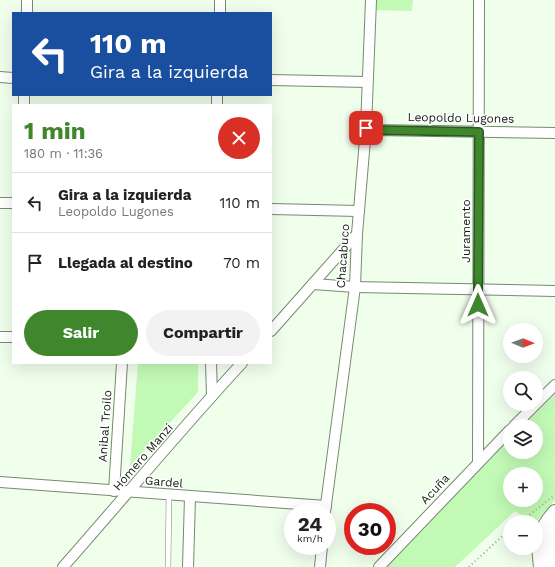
<!DOCTYPE html>
<html lang="es">
<head>
<meta charset="utf-8">
<style>
  :root { --surface:#fff; --page:#f2f2f2; --text:#222; --muted:#767676; --line:#e0e0e0; --accent:#3f862c }
  body { margin:0; font-family:"Work Sans",sans-serif; background:var(--page); color:var(--text); height:100vh; display:flex; flex-direction:column; font-size:15px; white-space:nowrap }
  * { box-sizing:border-box; margin:0 }
  p { font-size:13px; color:var(--muted) }
  .icon { flex:none; width:22px; height:22px; fill:none; stroke:currentColor; stroke-width:2; stroke-linecap:round; stroke-linejoin:round }
  .map { position:relative; flex:1; overflow:hidden }
  .panel { position:absolute; left:12px; top:104px; width:260px; height:260px; display:flex; flex-direction:column; background:var(--surface); border-radius:0px; box-shadow:0 4px 16px #0002 }
  .panel>* { flex:none }
  .guide { position:absolute; left:12px; top:12px; width:260px; height:84px; border-radius:0px; box-shadow:0 4px 16px #0002; background:#1a4fa0; color:#fff; overflow:hidden }
  .needle { width:26px; rotate:91deg }
  .tools { position:absolute; left:503px; top:323px; display:grid; gap:8px }
  .tools a { display:grid; place-items:center; width:40px; height:40px; border-radius:50%; background:var(--surface); box-shadow:0 4px 16px #0002; font-size:20px }
  .speed { position:absolute; left:284px; top:503px; display:flex; gap:8px; font-size:20px; font-weight:700; text-align:center }
  .speed>* { display:grid; place-content:center; width:52px; height:52px; border-radius:50%; background:var(--surface); box-shadow:0 4px 16px #0002; line-height:1 }
  .speed small { font-size:10px; font-weight:400 }
  .speed .limit { border:6px solid #d22; background:#fff; color:#111 }
  .pin { position:absolute; display:grid; place-items:center; width:34px; height:34px; color:#fff; margin:-17px; border-radius:8px; box-shadow:0 2px 6px #0006 }
  .me { position:absolute; width:44px; margin:-22px; rotate:0deg; stroke-linejoin:round; filter:drop-shadow(0 0 3px #0008) }
  .turn { display:flex; align-items:center; gap:14px; height:84px; padding:0 12px; font-size:18px }
  .turn .icon { width:52px; height:52px; stroke-width:2.5 }
  .turn b { display:block; font-size:28px; line-height:34px }
  .round { display:grid; place-items:center; flex:none; width:42px; height:42px; border-radius:21px; background:var(--page) }
  .headline { display:flex; align-items:center; justify-content:space-between; height:68px; padding:0 12px }
  h1 { font-size:24px; font-weight:700; line-height:30px; color:var(--accent) }
  .cta { display:flex; gap:8px; margin-top:auto; padding:8px 12px }
  .cta a { flex:1; height:46px; border-radius:24px; background:var(--accent); color:#fff; font-size:16px; font-weight:700; line-height:46px; text-align:center }
  .cta a+a { background:var(--page); color:var(--text) }
  ul { padding:0; list-style:none }
  li { display:flex; align-items:center; gap:12px; height:60px; padding:0 12px; border-top:1px solid var(--line) }
  li div { flex:1 }
  li b { display:block; font-size:15px }
  li em { font-style:normal }
  .map>svg:first-child { display:block }
  .green { fill:#c2f9b5; fill-rule:evenodd }
  .lines { fill:none; stroke-linecap:round; stroke-linejoin:round }
  .service-casing { stroke:#758b6f; stroke-width:6 }
  .minor-casing { stroke:#758b6f; stroke-width:12 }
  .secondary-casing { stroke:#758b6f; stroke-width:16 }
  .path { stroke:#9aa697; stroke-width:2; stroke-dasharray:1 3; stroke-linecap:butt }
  .service { stroke:#fff; stroke-width:5 }
  .minor { stroke:#fff; stroke-width:10 }
  .secondary { stroke:#fff; stroke-width:14 }
  .route-casing { stroke:#29571d; stroke-width:10 }
  .route { stroke:#3f862c; stroke-width:7 }
  .labels { text-anchor:middle; stroke-width:3; stroke-linejoin:round; paint-order:stroke }
  .street-label { font-size:12px; fill:#131b10; stroke:#fff }
</style>
</head>
<body>
<div class="map">
<svg width="555" height="567" viewBox="0 0 555 567">
  <rect width="100%" height="100%" fill="#f0feec"/>
  <g class="green">
    <polygon points="371,0 413,0 412,11 370,10"/>
    <polygon points="138,363 198,363 198,392 130,466"/>
    <path d="M555 394V500L536 522H532L515 511 455 567H385L426 522 510 439V452H536V426H523ZM510 474H536V500H510Z"/>
  </g>
  <g class="lines">
    <defs>
      <polyline id="service" points="168,567 169,495"/>
      <g id="minor">
        <polyline points="27,13 27,0"/>
        <polyline points="220,13 220,0"/>
        <polyline points="0,77 13,78"/>
        <polyline points="271,80 367,82"/>
        <polyline points="24,105 24,95"/>
        <polyline points="217,105 217,95"/>
        <polyline points="366,128 375,130 555,133"/>
        <polyline points="0,203 13,203"/>
        <polyline points="271,209 359,211"/>
        <polyline points="313,284 355,287 555,291"/>
        <polyline points="271,331 357,234"/>
        <polyline points="0,337 13,337"/>
        <polyline points="211,363 212,396"/>
        <polyline points="514,426 555,385"/>
        <polyline points="478,463 479,0"/>
        <polyline points="0,482 326,506"/>
        <polyline points="114,491 122,363"/>
        <polyline points="325,512 355,287 357,234 366,128 371,0"/>
        <path d="M63 567C123 499 181 429 242 363"/>
        <polyline points="188,567 190,497"/>
        <polyline points="320,567 322,546"/>
        <polyline points="379,567 510,430"/>
      </g>
      <g id="secondary">
        <path d="M541 567C538 541 537 533 555 512"/>
        <path d="M554 567C552 552 551 539 555 525"/>
      </g>
    </defs>
    <use href="#service" class="service-casing"/>
    <use href="#minor" class="minor-casing"/>
    <use href="#secondary" class="secondary-casing"/>
    <g class="path">
      <polyline points="520,522 555,495"/>
      <polyline points="469,567 510,529"/>
    </g>
    <use href="#service" class="service"/>
    <use href="#minor" class="minor"/>
    <use href="#secondary" class="secondary"/>
  </g>
  <g class="lines">
    <defs>
      <polyline id="route" points="366,128 375,130 479,132 478,305"/>
    </defs>
    <use href="#route" class="route-casing"/>
    <use href="#route" class="route"/>
  </g>
  <g class="labels">
    <g class="street-label">
      <text transform="translate(461 118) rotate(1)" y="4">Leopoldo Lugones</text>
      <text transform="translate(466 231) rotate(-90)" y="4">Juramento</text>
      <text transform="translate(343 256) rotate(-86)" y="4">Chacabuco</text>
      <text transform="translate(105 426) rotate(-86)" y="4">Anibal Troilo</text>
      <text transform="translate(143 457) rotate(-49)" y="4">Homero Manzi</text>
      <text transform="translate(164 482) rotate(5)" y="4">Gardel</text>
      <text transform="translate(435 489) rotate(-47)" y="4">Acuña</text>
    </g>
  </g>
</svg>
<div class="tools">
<a><svg class="needle" viewBox="-14 -14 28 28"><path d="M0-13l5 13h-10z" fill="#e53935"/><path d="M0 13l5-13h-10z" fill="#767676"/></svg></a>
<a><svg class="icon" aria-label="search" viewBox="0 0 24 24"><circle cx="10" cy="10" r="6"/><path d="M15 15l6 6"/></svg></a>
<a><svg class="icon" aria-label="layers" viewBox="0 0 24 24"><path d="M12 4l9 5-9 5-9-5zM3 14l9 5 9-5"/></svg></a>
<a>+</a>
<a>−</a>
</div>
<div class="speed"><div>24<small>km/h</small></div><div class="limit">30</div></div>
<div class="pin" style="left:366px;top:128px;background:#d93025"><svg class="icon" aria-label="arrive" viewBox="0 0 24 24"><path d="M6 21V4h12l-3 4 3 4H6"/></svg></div>
<svg class="me" style="left:478px;top:305px" viewBox="-20 -20 40 40"><path d="M0-17L14 15 0 8-14 15z" fill="#3f862c" stroke="#fff" stroke-width="4"/></svg>
<div class="guide">
<div class="turn"><svg class="icon" aria-label="left" viewBox="0 0 24 24"><path d="M17 20v-9H6M10 6l-5 5 5 5"/></svg><div><b>110 m</b>Gira a la izquierda</div></div>
</div>
<section class="panel">
<div class="headline"><div><h1>1 min</h1><p>180 m · 11:36</p></div><a class="round" style="background:#d93025;color:#fff"><svg class="icon" aria-label="close" viewBox="0 0 24 24"><path d="M6 6l12 12M18 6L6 18"/></svg></a></div>
<ul>
<li><svg class="icon" aria-label="left" viewBox="0 0 24 24"><path d="M17 20v-9H6M10 6l-5 5 5 5"/></svg><div><b>Gira a la izquierda</b><p>Leopoldo Lugones</p></div><em>110 m</em></li>
<li><svg class="icon" aria-label="arrive" viewBox="0 0 24 24"><path d="M6 21V4h12l-3 4 3 4H6"/></svg><div><b>Llegada al destino</b></div><em>70 m</em></li>
</ul>
<div class="cta"><a>Salir</a><a>Compartir</a></div>
</section>
</div>
</body>
</html>
